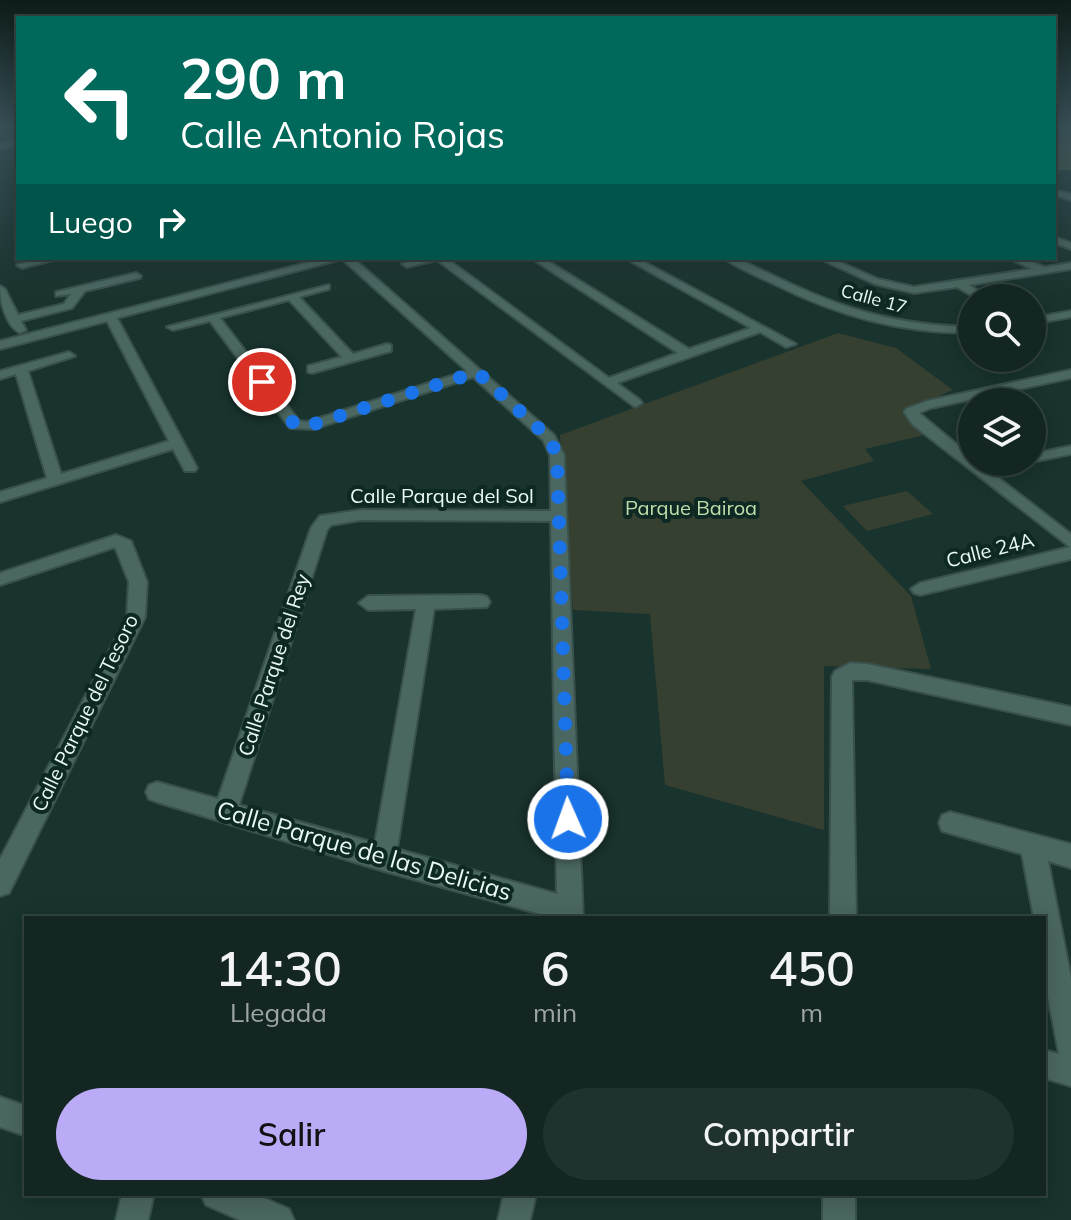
<!DOCTYPE html>
<html lang="es">
<head>
<meta charset="utf-8">
<style>
  :root { --surface:#132622; --page:#20322f; --text:#f1f3f6; --muted:#9da5a5; --line:#324340; --accent:#bbaaf6 }
  body { margin:0; font-family:Mulish,sans-serif; background:var(--page); color:var(--text); height:100vh; display:flex; flex-direction:column; font-size:30px; white-space:nowrap }
  * { box-sizing:border-box; margin:0 }
  p { font-size:26px; color:var(--muted) }
  .icon { flex:none; width:44px; height:44px; fill:none; stroke:currentColor; stroke-width:2; stroke-linecap:round; stroke-linejoin:round }
  .map { position:relative; flex:1; overflow:hidden }
  .drawer { position:absolute; left:24px; top:916px; width:1022px; height:280px; display:flex; flex-direction:column; background:var(--surface); border-radius:0px; box-shadow:0 4px 20px #0003,0 0 0 2px var(--line) }
  .drawer>* { flex:none }
  .banner { position:absolute; left:16px; top:16px; width:1040px; height:244px; border-radius:0px; box-shadow:0 4px 20px #0003,0 0 0 2px var(--line); background:#00695c; color:#fff; overflow:hidden }
  .tools { position:absolute; left:958px; top:284px; display:grid; gap:16px }
  .tools a { display:grid; place-items:center; width:88px; height:88px; border-radius:50%; background:var(--surface); box-shadow:0 4px 20px #0003,0 0 0 2px var(--line); font-size:40px }
  .pin { position:absolute; display:grid; place-items:center; width:68px; height:68px; color:#fff; margin:-34px; border:4px solid #fff; border-radius:50%; box-shadow:0 2px 8px #0007 }
  .me { position:absolute; width:88px; margin:-44px; rotate:358deg; stroke-linejoin:round; filter:drop-shadow(0 0 6px #0008) }
  .turn { display:flex; align-items:center; gap:28px; height:168px; padding:0 32px; font-size:36px }
  .turn .icon { width:104px; height:104px; stroke-width:2.5 }
  .turn b { display:block; font-size:56px; line-height:68px }
  .then { display:flex; align-items:center; height:76px; padding:0 32px; background:#0003; gap:16px; font-size:30px }
  .eta { display:flex; justify-content:space-evenly; align-items:center; height:136px; text-align:center }
  .eta b { font-size:48px; font-weight:600; line-height:56px }
  .cta { display:flex; gap:16px; margin-top:auto; padding:16px 32px }
  .cta a { flex:1; height:92px; border-radius:48px; background:var(--accent); color:#111; font-size:32px; font-weight:600; line-height:92px; text-align:center }
  .cta a+a { background:var(--page); color:var(--text) }
  .map>svg:first-child { display:block }
  .green { fill:#364030 }
  .forest { fill:#4b5c40 }
  .lines { fill:none; stroke-linecap:round; stroke-linejoin:round }
  .minor-casing { stroke:#39504c; stroke-width:4 }
  .minor { fill:#4b6761; fill-rule:evenodd }
  .route { stroke:#1a73e8; stroke-width:14; stroke-dasharray:0 25.2 }
  .labels { text-anchor:middle; stroke-width:8; stroke-linejoin:round; paint-order:stroke }
  .far-street-label { font-size:18px; fill:#e9f9f5; stroke:#0e2924 }
  .street-label { font-size:20px; fill:#e9f9f5; stroke:#0e2924 }
  .park-label { font-size:20px; fill:#bedfaa; stroke:#0e2924 }
  .near-street-label { font-size:24px; fill:#e9f9f5; stroke:#0e2924 }
</style>
</head>
<body>
<div class="map">
<svg width="1071" height="1220" viewBox="0 0 1071 1220">
  <rect width="100%" height="100%" fill="#19332e"/>
  <g class="green">
    <polygon points="838,333 896,348 953,390 901,412 924,435 865,449 874,461 801,481 911,596 931,669 824,666 824,830 665,785 650,614 573,610 560,435"/>
    <polygon points="907,491 933,514 867,531 843,506"/>
  </g>
  <rect class="forest" x="1054" y="126" width="17" height="44"/>
  <g class="lines">
    <defs>
      <g id="minor">
        <polygon points="15,126 18,126 18,129 16,128"/>
        <polygon points="18,140 18,144 0,149 0,145"/>
        <polygon points="1054,190 1071,194 1071,200 1054,195"/>
        <polygon points="1054,237 1071,243 1071,249 1054,243"/>
        <polygon points="42,258 61,258 22,268 17,265"/>
        <path d="M326 258H353L554 435 564 455 583 918H555L384 871 157 802 149 799 146 792 149 785 157 782 218 799 311 528 320 516 361 510 551 511 550 455 543 440 473 377 313 429 290 428 210 321 173 330 167 327 329 285V289L299 297 353 354 387 344 391 345V351L312 373 308 372V366L342 357 289 300 220 318 299 421 307 422 467 371 342 259 117 318 197 468 195 471H185L173 449 0 502V492L47 478 16 374 0 379V371L69 352 75 356 28 371 61 474 169 441 107 321 0 349V341ZM361 520 551 521 557 894 397 849 434 609 487 607 490 602 487 597 481 595 368 596 359 603 368 610 416 609 375 843 239 805 327 530 331 525Z"/>
        <polygon points="421,258 446,258 609,378 678,353 531,258 543,258 689,349 751,328 625,258 637,258 796,344 786,347 760,332 617,383 640,400 642,403 635,407 437,260 407,267 402,264"/>
        <path d="M724 258H737C822 300 875 325 972 327V333C900 333 838 316 774 284 758 276 738 269 724 258Z"/>
        <polygon points="818,258 831,258 878,279 914,287 1032,269 1008,258 1022,258 1045,267 1071,263 1071,269 969,285 989,298 976,298 957,287 914,293 875,284"/>
        <path d="M136 273 141 276 140 278 85 291 72 308 21 321 26 330 20 333C6 326 0 302 0 286L5 289 18 315 64 304 71 294 56 296V292Z"/>
        <polygon points="1071,311 1071,317 1032,324 1032,318"/>
        <polygon points="1071,370 1071,378 931,408 919,413 972,457 972,462 978,462 1071,534 1071,559 920,595 914,593 911,589 920,583 1070,547 913,425 904,412 906,409 927,401"/>
        <polygon points="1071,446 1071,454 1032,462 1032,454"/>
        <polygon points="116,535 131,541 147,582 145,617 9,893 0,896 0,859 127,617 129,582 115,547 0,585 0,573"/>
        <polygon points="850,663 867,664 1071,707 1071,725 867,680 852,680 856,918 830,918 832,677 835,671"/>
        <polygon points="950,812 1071,844 1071,868 1048,861 1071,978 1071,1086 1044,1078 1044,1050 1059,1054 1044,976 1044,918 1034,918 1022,854 942,831 939,823 942,815"/>
        <polygon points="0,1097 26,1106 26,1136 0,1127"/>
        <polygon points="122,1194 154,1194 148,1220 116,1220"/>
        <polygon points="201,1194 255,1194 289,1209 294,1220 240,1220 206,1205"/>
        <polygon points="504,1194 536,1194 530,1220 498,1220"/>
        <rect x="823" y="1194" width="32" height="26"/>
      </g>
    </defs>
    <use href="#minor" class="minor-casing"/>
    <use href="#minor" class="minor"/>
  </g>
  <linearGradient id="sky" x2="0" y2="1"><stop stop-color="#0e1c19"/><stop offset="0.43" stop-color="#385057"/><stop offset="1" stop-color="#385057" stop-opacity="0"/></linearGradient>
  <rect width="1071" height="296" fill="url(#sky)"/>
  <g class="lines">
    <polyline class="route" points="262,382 295,425 308,426 477,372 549,438 557,455 568,819"/>
  </g>
  <g class="labels">
    <g class="far-street-label">
      <text transform="translate(874 299) rotate(15)" y="6">Calle 17</text>
    </g>
    <g class="street-label">
      <text x="442" y="503">Calle Parque del Sol</text>
      <text transform="translate(990 550) rotate(-14)" y="7">Calle 24A</text>
      <text transform="translate(274 665) rotate(-72)" y="7">Calle Parque del Rey</text>
      <text transform="translate(85 713) rotate(-64)" y="7">Calle Parque del Tesoro</text>
    </g>
    <g class="park-label">
      <text x="691" y="515">Parque Bairoa</text>
    </g>
    <g class="near-street-label">
      <text transform="translate(364 851) rotate(16)" y="8">Calle Parque de las Delicias</text>
    </g>
  </g>
</svg>
<div class="tools">
<a><svg class="icon" aria-label="search" viewBox="0 0 24 24"><circle cx="10" cy="10" r="6"/><path d="M15 15l6 6"/></svg></a>
<a><svg class="icon" aria-label="layers" viewBox="0 0 24 24"><path d="M12 4l9 5-9 5-9-5zM3 14l9 5 9-5"/></svg></a>
</div>
<div class="pin" style="left:262px;top:382px;background:#d93025"><svg class="icon" aria-label="arrive" viewBox="0 0 24 24"><path d="M6 21V4h12l-3 4 3 4H6"/></svg></div>
<svg class="me" style="left:568px;top:819px" viewBox="-20 -20 40 40"><circle r="17" fill="#1a73e8" stroke="#fff" stroke-width="3"/><path d="M0-11L8 9 0 5-8 9z" fill="#fff"/></svg>
<div class="banner">
<div class="turn"><svg class="icon" aria-label="left" viewBox="0 0 24 24"><path d="M17 20v-9H6M10 6l-5 5 5 5"/></svg><div><b>290 m</b>Calle Antonio Rojas</div></div>
<div class="then">Luego<svg class="icon" aria-label="right" viewBox="0 0 24 24"><path d="M7 20v-9h11M14 6l5 5-5 5"/></svg></div>
</div>
<section class="drawer">
<div class="eta">
<div><b>14:30</b><p>Llegada</p></div>
<div><b>6</b><p>min</p></div>
<div><b>450</b><p>m</p></div>
</div>
<div class="cta"><a>Salir</a><a>Compartir</a></div>
</section>
</div>
</body>
</html>
